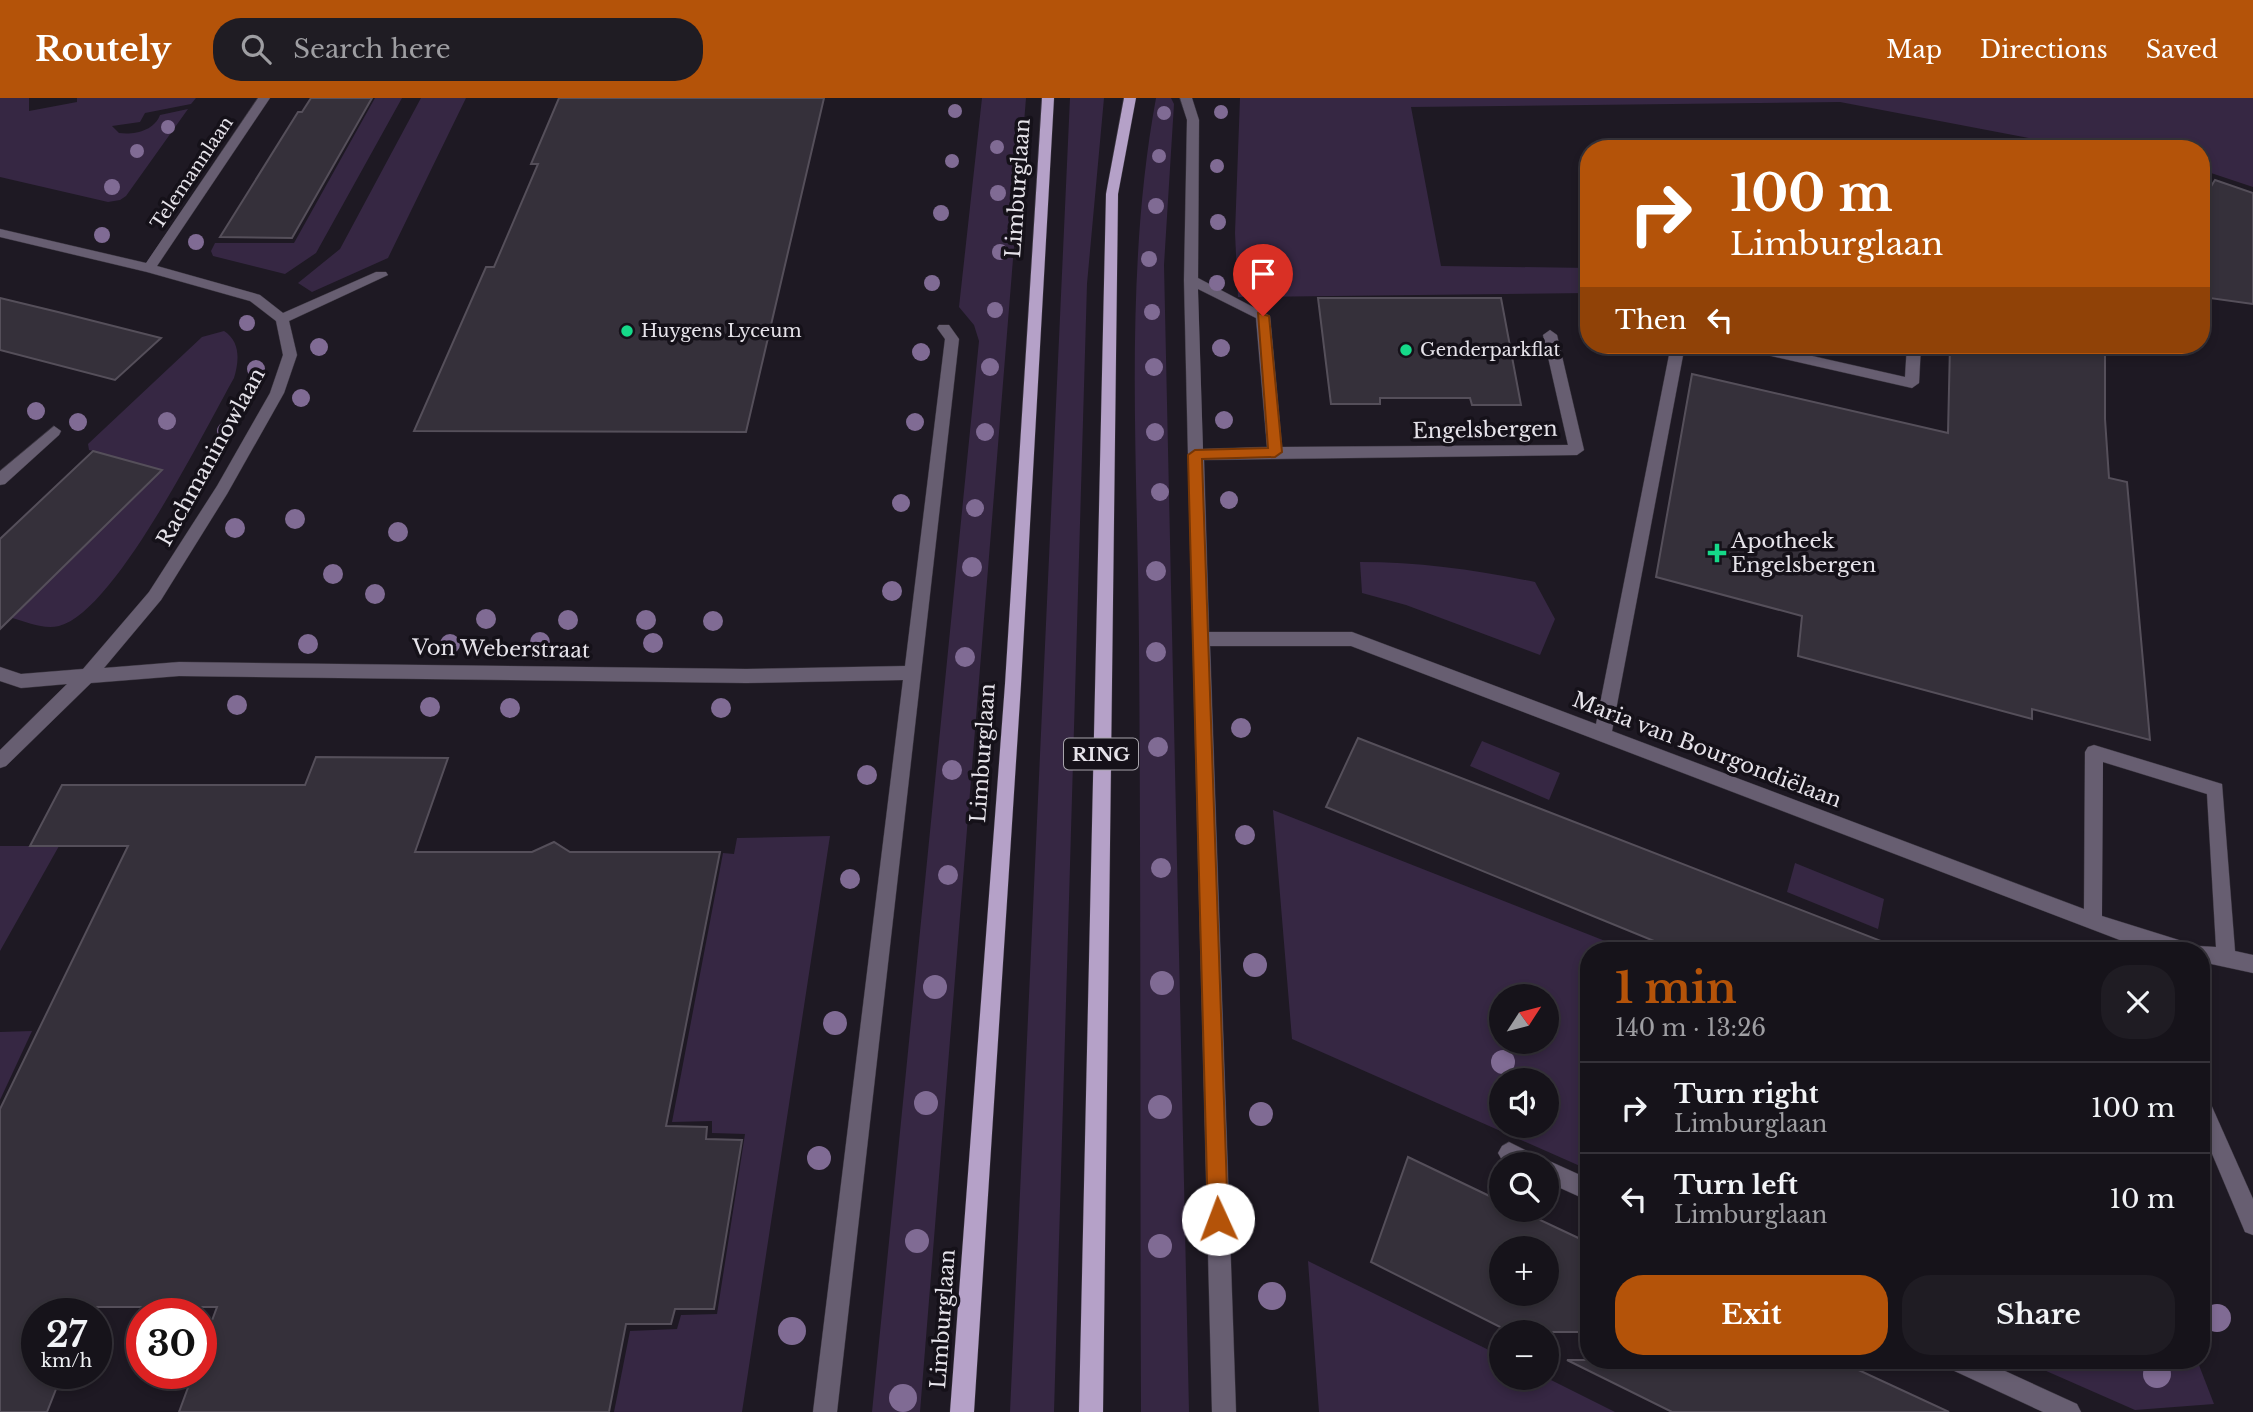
<!DOCTYPE html>
<html lang="en">
<head>
<meta charset="utf-8">
<style>
  :root { --surface:#16131a; --page:#1f1c23; --text:#f1f3f6; --muted:#9e9ea2; --line:#353239; --accent:#b45309 }
  body { margin:0; font-family:"Libre Baskerville",serif; background:var(--page); color:var(--text); height:100vh; display:flex; flex-direction:column; font-size:26px; white-space:nowrap }
  * { box-sizing:border-box; margin:0 }
  p { font-size:23px; color:var(--muted) }
  .icon { flex:none; width:38px; height:38px; fill:none; stroke:currentColor; stroke-width:2; stroke-linecap:round; stroke-linejoin:round }
  .map { position:relative; flex:1; overflow:hidden }
  .details { position:absolute; left:1580px; top:844px; width:630px; height:427px; display:flex; flex-direction:column; background:var(--surface); border-radius:28px; box-shadow:0 4px 10px #0003,0 0 0 2px var(--line) }
  .details>* { flex:none }
  .top-card { position:absolute; left:1580px; top:42px; width:630px; height:214px; border-radius:28px; box-shadow:0 4px 10px #0003,0 0 0 2px var(--line); background:#b45309; color:#fff; overflow:hidden }
  .needle { width:46px; rotate:54deg }
  .fabs { position:absolute; left:1489px; top:886px; display:grid; gap:14px }
  .fabs a { display:grid; place-items:center; width:70px; height:70px; border-radius:50%; background:var(--surface); box-shadow:0 4px 10px #0003,0 0 0 2px var(--line); font-size:35px }
  .speed { position:absolute; left:21px; top:1200px; display:flex; gap:14px; font-size:35px; font-weight:700; text-align:center }
  .speed>* { display:grid; place-content:center; width:91px; height:91px; border-radius:50%; background:var(--surface); box-shadow:0 4px 10px #0003,0 0 0 2px var(--line); line-height:1 }
  .speed small { font-size:18px; font-weight:400 }
  .speed .limit { border:10px solid #d22; background:#fff; color:#111 }
  .pin { position:absolute; display:grid; place-items:center; width:60px; height:60px; color:#fff; margin:-72px -30px; border-radius:50% 50% 50% 0; rotate:-45deg; box-shadow:0 0 7px #0007 }
  .pin .icon { rotate:45deg }
  .me { position:absolute; width:77px; margin:-38px; rotate:358deg; stroke-linejoin:round; filter:drop-shadow(0 0 5px #0008) }
  .turn { display:flex; align-items:center; gap:24px; height:147px; padding:0 35px; font-size:32px }
  .turn .icon { width:91px; height:91px; stroke-width:2.5 }
  .turn b { display:block; font-size:49px; line-height:60px }
  .then { display:flex; align-items:center; height:66px; padding:0 35px; background:#0003; gap:14px; font-size:26px }
  .round { display:grid; place-items:center; flex:none; width:74px; height:74px; border-radius:28px; background:var(--page) }
  .headline { display:flex; align-items:center; justify-content:space-between; height:119px; padding:0 35px }
  h1 { font-size:42px; font-weight:700; line-height:52px; color:var(--accent) }
  .primary-button { display:flex; gap:14px; margin-top:auto; padding:14px 35px }
  .primary-button a { flex:1; height:80px; border-radius:28px; background:var(--accent); color:#fff; font-size:28px; font-weight:700; line-height:80px; text-align:center }
  .primary-button a+a { background:var(--page); color:var(--text) }
  ul { padding:0; list-style:none }
  li { display:flex; align-items:center; gap:21px; height:91px; padding:0 35px; border-top:2px solid var(--line) }
  li div { flex:1 }
  li b { display:block; font-size:26px }
  li em { font-style:normal }
  header { display:flex; align-items:center; gap:42px; box-sizing:border-box; height:98px; padding:0 35px; background:var(--accent); color:#fff }
  header strong { font-size:33px }
  nav { display:flex; gap:38px; margin-inline-start:auto; font-size:24px }
  .search { width:490px; height:63px; background:var(--page); display:flex; align-items:center; gap:18px; box-sizing:border-box; padding:0 24px; border-radius:28px; color:var(--muted); font-size:26px }
  .map>svg:first-child { display:block }
  .green { fill:#362743; fill-rule:evenodd }
  .building { fill:#35303a; stroke:#554f5a; stroke-width:2; fill-rule:evenodd }
  .lines { fill:none; stroke-linecap:round; stroke-linejoin:round }
  .minor-casing { stroke:#3a353f; stroke-width:1 }
  .major-casing { stroke:#3a353f; stroke-width:1 }
  .minor { fill:#675e71; fill-rule:evenodd }
  .major { fill:#b5a1c8; fill-rule:evenodd }
  .tree { fill:#806b94 }
  .route { fill:#b45309; stroke:#753606; stroke-width:2 }
  .poi-dot { fill:#15d989; stroke:#151119; stroke-width:2.5 }
  .labels { text-anchor:middle; stroke-width:7; stroke-linejoin:round; paint-order:stroke }
  .far-street-label { font-size:18px; fill:#e6e3ea; stroke:#151119 }
  .far-poi-label { font-size:18px; fill:#e6e3ea; stroke:#151119; text-anchor:start }
  .shield { fill:#151119; stroke:#a7a4ab; stroke-width:2 }
  .shield-label { font-size:19px; font-weight:bold; fill:#e6e3ea }
  .street-label { font-size:21px; fill:#e6e3ea; stroke:#151119 }
  .poi-label { font-size:21px; fill:#e6e3ea; stroke:#151119; text-anchor:start }
</style>
</head>
<body>
<header>
<strong>Routely</strong>
<div class="search"><svg class="icon" aria-label="search" viewBox="0 0 24 24"><circle cx="10" cy="10" r="6"/><path d="M15 15l6 6"/></svg>Search here</div>
<nav><a>Map</a><a>Directions</a><a>Saved</a></nav>
</header>
<div class="map">
<svg width="2253" height="1314" viewBox="0 0 2253 1314">
  <rect width="100%" height="100%" fill="#1e1923"/>
  <g class="green">
    <path d="M0 0H29V13L77 4V0H196L191 6 145 15 140 24 112 28 119 35C134 37 154 33 160 17L188 11 126 98 120 102 108 104 0 79Z"/>
    <polygon points="375,0 402,0 316,155 285,176 213,158 211,153 215,145 294,145"/>
    <polygon points="421,0 466,0 388,160 312,194 298,185 340,151"/>
    <polygon points="982,0 1026,0 920,1314 872,1314 979,243 974,227 959,209"/>
    <polygon points="1070,0 1104,0 1087,186 1054,1314 1010,1314"/>
    <path d="M1156 0H1171L1174 6 1164 167 1189 1314H1141C1140 1058 1141 803 1139 547 1138 365 1123 180 1156 0Z"/>
    <polygon points="1240,0 2253,0 2253,89 2202,72 2202,51 2087,51 1840,4 1411,9 1441,168 1589,170 1589,195 1238,199 1235,135"/>
    <path d="M224 233C241 244 239 263 234 280 204 333 115 514 59 528 44 532 27 524 12 520L161 372 89 352 88 346 202 239Z"/>
    <path d="M1360 464C1420 464 1476 472 1535 484L1555 521 1540 557 1406 507 1362 495Z"/>
    <polygon points="1482,643 1560,675 1549,702 1470,668"/>
    <path d="M1273 712 1628 852H1589V1072L1292 941ZM1502 898H1547V943H1502ZM1502 982H1547V1027H1502Z"/>
    <polygon points="830,738 742,1314 614,1314 630,1233 677,1231 681,1217 717,1216 745,1036 712,1035 712,1023 672,1024 723,755 734,756 737,740"/>
    <polygon points="0,748 59,748 0,853"/>
    <polygon points="1795,765 1884,801 1878,831 1787,794"/>
    <polygon points="32,933 0,1002 0,934"/>
    <polygon points="1308,1163 1501,1258 1502,1279 1545,1279 1615,1314 1319,1314"/>
    <polygon points="2021,1262 2197,1262 2214,1306 2135,1312"/>
  </g>
  <g class="building">
    <polygon points="311,0 372,0 292,140 220,139 298,14 302,14"/>
    <polygon points="559,0 824,0 746,334 414,333 486,169 494,169 538,66 531,66"/>
    <polygon points="2215,82 2253,95 2253,206 2202,199 2202,103"/>
    <polygon points="0,200 58,214 161,240 115,282 0,252"/>
    <polygon points="1318,200 1501,200 1521,307 1472,307 1470,300 1380,300 1380,306 1331,306"/>
    <polygon points="1950,247 2105,247 2105,321 2109,380 2127,384 2150,642 2032,611 2032,621 1798,558 1802,518 1656,479 1692,276 1948,335"/>
    <polygon points="93,353 162,372 0,531 0,441"/>
    <polygon points="1358,640 1894,848 1893,852 1676,852 1326,709"/>
    <polygon points="316,659 448,660 415,754 532,754 554,744 570,754 720,754 666,1028 707,1029 706,1041 742,1042 714,1211 675,1211 671,1226 626,1226 609,1314 179,1314 193,1276 201,1276 201,1252 217,1209 90,1209 87,1216 37,1216 37,1276 62,1276 47,1314 0,1314 0,1011 128,748 30,748 62,687 305,687"/>
    <path d="M1408 1059 1502 1104V1111H1517L1589 1145V1234H1510L1371 1164ZM1502 1150H1547V1195H1502Z"/>
    <polygon points="1567,1262 1837,1262 1949,1314 1672,1314"/>
  </g>
  <g class="lines">
    <defs>
      <g id="minor">
        <polygon points="258,0 270,0 157,168 260,197 283,215 376,174 386,174 388,177 289,223 297,257 284,295 227,396 161,502 104,570 179,564 746,571 905,568 945,241 937,230 939,227 949,227 959,241 837,1314 813,1314 903,582 746,585 179,578 91,585 6,668 0,670 0,652 67,586 21,590 0,583 0,569 21,576 83,571 149,494 217,388 270,295 283,257 276,223 250,203 147,174 0,139 0,131 146,165"/>
        <path d="M1180 0H1192L1199 22 1198 180 1270 218 1282 349 1568 347 1543 237 1550 232 1557 237 1584 352 1577 357 1204 362 1209 534H1352L1596 626 1671 247H1685L1612 633 2084 811 2085 654 2088 649 2094 647 2222 686 2235 853 2253 857V875L2202 864V852H2157L2125 844 1351 548H1210L1236 1314H1212L1188 357 1184 182 1187 22ZM1198 191 1256 220 1267 349 1203 351ZM2103 664 2207 696 2216 849 2198 848 2102 818Z"/>
        <polygon points="1738,247 1764,247 1905,279 1907,247 1921,247 1919,285 1912,290 1745,252"/>
        <polygon points="54,328 61,333 59,337 5,386 0,387 0,373"/>
        <polygon points="2202,999 2209,1002 2253,1101 2253,1137 2245,1134 2202,1032"/>
        <polygon points="1509,1044 1539,1059 1542,1064 1547,1062 1589,1081 1589,1103 1547,1084 1547,1066 1508,1066 1502,1062 1498,1055 1502,1048"/>
        <polygon points="1945,1262 1981,1262 2077,1306 2081,1314 2043,1314 1948,1270"/>
      </g>
      <g id="major">
        <polygon points="1042,0 1054,0 1021,586 974,1314 950,1314 1005,586"/>
        <polygon points="1124,0 1136,0 1118,96 1103,1314 1079,1314 1106,96"/>
      </g>
    </defs>
    <use href="#minor" class="minor-casing"/>
    <use href="#major" class="major-casing"/>
    <use href="#minor" class="minor"/>
    <use href="#major" class="major"/>
  </g>
  <g class="tree">
    <circle cx="955" cy="13" r="7"/>
    <circle cx="1221" cy="14" r="7"/>
    <circle cx="1164" cy="15" r="7"/>
    <circle cx="168" cy="29" r="7"/>
    <circle cx="997" cy="49" r="7"/>
    <circle cx="137" cy="53" r="7"/>
    <circle cx="1159" cy="58" r="7"/>
    <circle cx="952" cy="63" r="7"/>
    <circle cx="1217" cy="68" r="7"/>
    <circle cx="112" cy="89" r="8"/>
    <circle cx="998" cy="95" r="8"/>
    <circle cx="1156" cy="108" r="8"/>
    <circle cx="941" cy="115" r="8"/>
    <circle cx="1218" cy="124" r="8"/>
    <circle cx="102" cy="137" r="8"/>
    <circle cx="196" cy="144" r="8"/>
    <circle cx="1000" cy="154" r="8"/>
    <circle cx="1149" cy="161" r="8"/>
    <circle cx="932" cy="185" r="8"/>
    <circle cx="1217" cy="185" r="8"/>
    <circle cx="995" cy="212" r="8"/>
    <circle cx="1152" cy="214" r="8"/>
    <circle cx="247" cy="225" r="8"/>
    <circle cx="319" cy="249" r="9"/>
    <circle cx="1221" cy="250" r="9"/>
    <circle cx="921" cy="254" r="9"/>
    <circle cx="990" cy="269" r="9"/>
    <circle cx="1154" cy="269" r="9"/>
    <circle cx="256" cy="271" r="9"/>
    <circle cx="301" cy="300" r="9"/>
    <circle cx="36" cy="313" r="9"/>
    <circle cx="1224" cy="322" r="9"/>
    <circle cx="167" cy="323" r="9"/>
    <circle cx="78" cy="324" r="9"/>
    <circle cx="915" cy="324" r="9"/>
    <circle cx="226" cy="333" r="9"/>
    <circle cx="985" cy="334" r="9"/>
    <circle cx="1155" cy="334" r="9"/>
    <circle cx="1160" cy="394" r="9"/>
    <circle cx="1229" cy="402" r="9"/>
    <circle cx="901" cy="405" r="9"/>
    <circle cx="975" cy="410" r="9"/>
    <circle cx="295" cy="421" r="10"/>
    <circle cx="235" cy="430" r="10"/>
    <circle cx="398" cy="434" r="10"/>
    <circle cx="972" cy="469" r="10"/>
    <circle cx="1156" cy="473" r="10"/>
    <circle cx="333" cy="476" r="10"/>
    <circle cx="892" cy="493" r="10"/>
    <circle cx="375" cy="496" r="10"/>
    <circle cx="486" cy="521" r="10"/>
    <circle cx="568" cy="522" r="10"/>
    <circle cx="646" cy="522" r="10"/>
    <circle cx="713" cy="523" r="10"/>
    <circle cx="540" cy="544" r="10"/>
    <circle cx="653" cy="545" r="10"/>
    <circle cx="308" cy="546" r="10"/>
    <circle cx="450" cy="546" r="10"/>
    <circle cx="1156" cy="554" r="10"/>
    <circle cx="965" cy="559" r="10"/>
    <circle cx="237" cy="607" r="10"/>
    <circle cx="430" cy="609" r="10"/>
    <circle cx="510" cy="610" r="10"/>
    <circle cx="721" cy="610" r="10"/>
    <circle cx="1241" cy="630" r="10"/>
    <circle cx="1158" cy="649" r="10"/>
    <circle cx="952" cy="672" r="10"/>
    <circle cx="867" cy="677" r="10"/>
    <circle cx="1245" cy="737" r="10"/>
    <circle cx="1161" cy="770" r="10"/>
    <circle cx="948" cy="777" r="10"/>
    <circle cx="850" cy="781" r="10"/>
    <circle cx="1255" cy="867" r="12"/>
    <circle cx="1162" cy="885" r="12"/>
    <circle cx="935" cy="889" r="12"/>
    <circle cx="835" cy="925" r="12"/>
    <circle cx="1503" cy="964" r="12"/>
    <circle cx="926" cy="1005" r="12"/>
    <circle cx="1160" cy="1009" r="12"/>
    <circle cx="1261" cy="1016" r="12"/>
    <circle cx="819" cy="1060" r="12"/>
    <circle cx="917" cy="1143" r="12"/>
    <circle cx="1160" cy="1148" r="12"/>
    <circle cx="1272" cy="1198" r="14"/>
    <circle cx="2217" cy="1220" r="14"/>
    <circle cx="792" cy="1233" r="14"/>
    <circle cx="2157" cy="1276" r="14"/>
    <circle cx="903" cy="1300" r="14"/>
  </g>
  <polygon class="route" points="1258,215 1269,218 1282,354 1275,359 1202,361 1228,1121 1225,1128 1218,1131 1211,1128 1208,1121 1188,357 1195,352 1268,350"/>
  <g class="poi-dot">
    <circle cx="627" cy="233" r="7"/>
    <circle cx="1406" cy="252" r="7"/>
    <path d="M1713.5 444.5h7v7h7v7h-7v7h-7v-7h-7v-7h7z"/>
  </g>
  <g class="labels">
    <g class="far-street-label">
      <text transform="translate(192 75) rotate(-56)" y="6">Telemannlaan</text>
    </g>
    <g class="far-poi-label">
      <text x="641" y="239">Huygens Lyceum</text>
      <text x="1420" y="258">Genderparkflat</text>
    </g>
    <rect class="shield" x="1064" y="640.5" width="74" height="31" rx="5"/>
    <g class="shield-label">
      <text x="1101" y="663">RING</text>
    </g>
    <g class="street-label">
      <text transform="translate(1018 90) rotate(-86)" y="7">Limburglaan</text>
      <text transform="translate(1485 332) rotate(-1)" y="7">Engelsbergen</text>
      <text transform="translate(211 359) rotate(-61)" y="7">Rachmaninowlaan</text>
      <text transform="translate(501 551) rotate(1)" y="7">Von Weberstraat</text>
      <text transform="translate(1707 652) rotate(21)" y="7">Maria van Bourgondiëlaan</text>
      <text transform="translate(983 655) rotate(-86)" y="7">Limburglaan</text>
      <text transform="translate(943 1221) rotate(-86)" y="7">Limburglaan</text>
    </g>
    <g class="poi-label">
      <text x="1731" y="450">Apotheek<tspan x="1731" dy="24">Engelsbergen</tspan></text>
    </g>
  </g>
</svg>
<div class="fabs">
<a><svg class="needle" viewBox="-14 -14 28 28"><path d="M0-13l5 13h-10z" fill="#e53935"/><path d="M0 13l5-13h-10z" fill="#9e9ea2"/></svg></a>
<a><svg class="icon" aria-label="sound" viewBox="0 0 24 24"><path d="M4 9h4l5-4v14l-5-4H4zM17 9q2 3 0 6"/></svg></a>
<a><svg class="icon" aria-label="search" viewBox="0 0 24 24"><circle cx="10" cy="10" r="6"/><path d="M15 15l6 6"/></svg></a>
<a>+</a>
<a>−</a>
</div>
<div class="speed"><div>27<small>km/h</small></div><div class="limit">30</div></div>
<div class="pin" style="left:1263px;top:218px;background:#d93025"><svg class="icon" aria-label="arrive" viewBox="0 0 24 24"><path d="M6 21V4h12l-3 4 3 4H6"/></svg></div>
<svg class="me" style="left:1218px;top:1121px" viewBox="-20 -20 40 40"><circle r="19" fill="#fff"/><path d="M0-13L10 11 0 6-10 11z" fill="#b45309"/></svg>
<div class="top-card">
<div class="turn"><svg class="icon" aria-label="right" viewBox="0 0 24 24"><path d="M7 20v-9h11M14 6l5 5-5 5"/></svg><div><b>100 m</b>Limburglaan</div></div>
<div class="then">Then<svg class="icon" aria-label="left" viewBox="0 0 24 24"><path d="M17 20v-9H6M10 6l-5 5 5 5"/></svg></div>
</div>
<section class="details">
<div class="headline"><div><h1>1 min</h1><p>140 m · 13:26</p></div><a class="round"><svg class="icon" aria-label="close" viewBox="0 0 24 24"><path d="M6 6l12 12M18 6L6 18"/></svg></a></div>
<ul>
<li><svg class="icon" aria-label="right" viewBox="0 0 24 24"><path d="M7 20v-9h11M14 6l5 5-5 5"/></svg><div><b>Turn right</b><p>Limburglaan</p></div><em>100 m</em></li>
<li><svg class="icon" aria-label="left" viewBox="0 0 24 24"><path d="M17 20v-9H6M10 6l-5 5 5 5"/></svg><div><b>Turn left</b><p>Limburglaan</p></div><em>10 m</em></li>
</ul>
<div class="primary-button"><a>Exit</a><a>Share</a></div>
</section>
</div>
</body>
</html>
